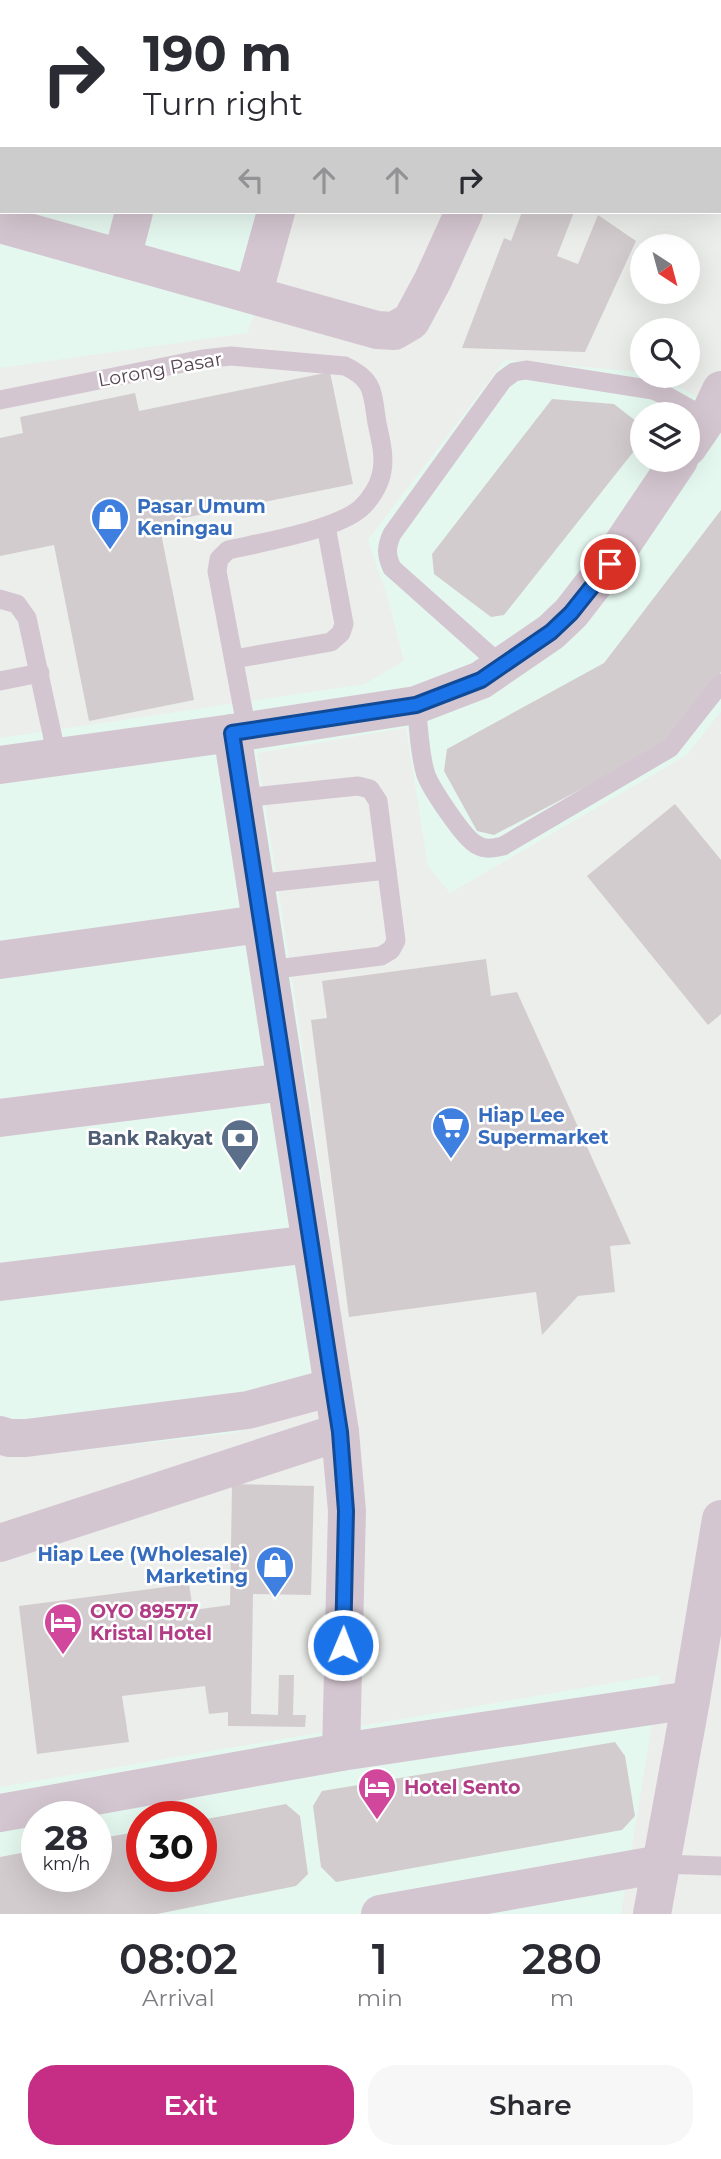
<!DOCTYPE html>
<html lang="en">
<head>
<meta charset="utf-8">
<style>
  :root { --surface:#fff; --page:#f7f7f7; --text:#2b2b33; --muted:#7c7c81; --accent:#c62e86 }
  body { margin:0; font-family:Montserrat,sans-serif; background:var(--page); color:var(--text); height:100vh; display:flex; flex-direction:column; font-size:26px; white-space:nowrap }
  * { box-sizing:border-box; margin:0 }
  p { font-size:23px; color:var(--muted) }
  .icon { flex:none; width:38px; height:38px; fill:none; stroke:currentColor; stroke-width:2; stroke-linecap:round; stroke-linejoin:round }
  .map { position:relative; height:1914px; overflow:hidden }
  .details { display:flex; flex-direction:column; background:var(--surface); flex:1 }
  .details>* { flex:none }
  .top-card { position:absolute; left:0px; top:0px; width:721px; height:214px; box-shadow:0 7px 28px #0002; background:#fff; color:var(--text); overflow:hidden }
  .needle { width:46px; rotate:144deg }
  .tools { position:absolute; left:630px; top:234px; display:grid; gap:14px }
  .tools a { display:grid; place-items:center; width:70px; height:70px; border-radius:50%; background:var(--surface); box-shadow:0 7px 28px #0002; font-size:35px }
  .speed { position:absolute; left:21px; top:1801px; display:flex; gap:14px; font-size:35px; font-weight:700; text-align:center }
  .speed>* { display:grid; place-content:center; width:91px; height:91px; border-radius:50%; background:var(--surface); box-shadow:0 7px 28px #0002; line-height:1 }
  .speed small { font-size:18px; font-weight:400 }
  .speed .limit { border:10px solid #d22; background:#fff; color:#111 }
  .pin { position:absolute; display:grid; place-items:center; width:60px; height:60px; color:#fff; margin:-30px; border:4px solid #fff; border-radius:50%; box-shadow:0 2px 7px #0007 }
  .me { position:absolute; width:77px; margin:-38px; rotate:1deg; stroke-linejoin:round; filter:drop-shadow(0 0 5px #0008) }
  .turn { display:flex; align-items:center; gap:24px; height:147px; padding:0 28px; font-size:32px }
  .turn .icon { width:91px; height:91px; stroke-width:2.5 }
  .turn b { display:block; font-size:49px; line-height:60px }
  .lanes { display:flex; align-items:center; height:66px; padding:0 28px; background:#0003; justify-content:center; gap:35px; direction:ltr }
  .lanes .off { opacity:.35 }
  .eta { display:flex; justify-content:space-evenly; align-items:center; height:119px; text-align:center }
  .eta b { font-size:42px; font-weight:600; line-height:49px }
  .button { display:flex; gap:14px; margin-top:auto; padding:14px 28px }
  .button a { flex:1; height:80px; border-radius:28px; background:var(--accent); color:#fff; font-size:28px; font-weight:600; line-height:80px; text-align:center }
  .button a+a { background:var(--page); color:var(--text) }
  .map>svg:first-child { display:block }
  .commercial { fill:#e5f8f0; fill-rule:evenodd }
  .building { fill:#d3cccf }
  .lines { fill:none; stroke-linecap:round; stroke-linejoin:round }
  .lane { stroke:#d4c6d0; stroke-width:19 }
  .street { stroke:#d4c6d0; stroke-width:38 }
  .route-casing { stroke:#114b97; stroke-width:18 }
  .route { stroke:#1a73e8; stroke-width:12 }
  .labels { text-anchor:middle; stroke-width:5; stroke-linejoin:round; paint-order:stroke }
  .street-label { font-size:19px; fill:#564651; stroke:#fff }
  .shop-label { font-size:19px; font-weight:bold; fill:#366cbe; stroke:#fff; text-anchor:start }
  .service-label { font-size:19px; font-weight:bold; fill:#4e5e75; stroke:#fff; text-anchor:end }
  .hotel-label { font-size:19px; font-weight:bold; fill:#b23c85; stroke:#fff; text-anchor:start }
</style>
</head>
<body>
<div class="map">
<svg width="721" height="1914" viewBox="0 0 721 1914">
  <rect width="100%" height="100%" fill="#eceeeb"/>
  <g class="commercial">
    <polygon points="0,0 382,0 381,2 2,2 2,212 296,212 247,333 0,368"/>
    <path d="M505 360 642 372V376H659L721 410V711L687 755 450 893 428 866 406 728 257 753 292 977 353 1396 234 1433 39 1455 0 1451V738L365 684 404 661 388 599 368 540ZM642 415H688V460H642Z"/>
    <path d="M660 1675 621 1914H0V1787ZM37 1816H96V1876H37ZM142 1816H201V1876H142Z"/>
  </g>
  <g class="building">
    <polygon points="522,212 574,212 557,256 578,264 598,215 636,241 585,352 462,348 504,238 511,241"/>
    <polygon points="330,372 353,484 159,523 194,700 89,721 54,545 0,556 0,438 23,433 20,417 135,393 139,411"/>
    <polygon points="552,399 614,404 641,425 642,441 504,615 491,617 434,574 432,554"/>
    <polygon points="721,510 721,672 667,744 494,835 477,831 444,771 447,749 604,663"/>
    <polygon points="675,804 721,860 721,1014 708,1025 587,876"/>
    <polygon points="486,959 491,996 517,992 631,1244 610,1246 615,1292 578,1296 542,1335 536,1292 349,1317 311,1020 327,1018 322,981"/>
    <polygon points="232,1484 314,1486 311,1595 253,1594 251,1714 278,1715 279,1675 294,1675 293,1715 306,1715 305,1727 228,1726 228,1712 209,1714 205,1686 122,1696 129,1742 37,1754 19,1606 189,1584 193,1610 230,1605"/>
    <polygon points="615,1742 625,1756 635,1816 622,1830 336,1882 321,1867 313,1806 322,1791"/>
    <polygon points="286,1804 300,1816 308,1874 296,1886 157,1914 0,1914 0,1857 37,1850 37,1876 96,1876 96,1839 142,1831 142,1876 201,1876 201,1820"/>
  </g>
  <g class="lines">
    <g class="lane">
      <polyline points="50,2 51,0"/>
      <polyline points="0,190 2,183"/>
      <path d="M0 400 203 359 231 356 345 366C375 380 372 393 377 423 380 438 385 455 382 471 380 484 371 499 361 508 336 530 263 542 228 550L219 559 217 571 247 731"/>
      <polyline points="0,599 17,604 27,618 57,757"/>
      <polyline points="234,659 331,642 341,633 344,624 326,526"/>
      <path d="M502 666 392 568C386 555 386 547 392 534L503 380 514 372 526 370 653 390 667 396 712 421"/>
      <polyline points="0,681 40,673"/>
      <path d="M416 705C419 727 419 753 426 775 431 788 464 839 477 845 485 850 494 848 503 846L670 748 721 683"/>
      <polyline points="242,798 358,786 370,789 378,801 396,941 391,950 381,956 268,970"/>
      <polyline points="255,884 387,870"/>
      <polyline points="661,1864 721,1866"/>
    </g>
    <g class="street">
      <polyline points="190,2 190,0"/>
      <polyline points="333,2 334,0"/>
      <polyline points="558,2 559,0"/>
      <polyline points="0,224 377,330 394,331 411,321 433,280 464,212"/>
      <polyline points="122,258 134,212"/>
      <polyline points="253,295 276,212"/>
      <polyline points="688,447 708,418 721,390"/>
      <polyline points="232,733 340,1432 347,1511 341,1752"/>
      <polyline points="0,765 247,731 416,705 481,680 551,632 571,613 609,564 679,460"/>
      <polyline points="0,960 260,924"/>
      <polyline points="0,1118 285,1082"/>
      <polyline points="0,1282 311,1244"/>
      <polyline points="0,1435 9,1438 26,1438 248,1410 333,1387"/>
      <polyline points="0,1543 340,1432"/>
      <polyline points="691,1700 721,1519"/>
      <polyline points="0,1813 341,1752 691,1700 652,1914"/>
      <polyline points="380,1914 661,1864"/>
    </g>
  </g>
  <g class="lines">
    <defs>
      <polyline id="route" points="343,1645 346,1511 340,1432 232,733 416,705 481,680 551,632 571,613 610,564"/>
    </defs>
    <use href="#route" class="route-casing"/>
    <use href="#route" class="route"/>
  </g>
  <defs>
    <symbol id="shop-pin" viewBox="-11 -11 22 30"><path d="M0 17L-7.5 6A9.5 9.5 0 1 1 7.5 6Z" fill="#3f7fe0" stroke="#fff"/><path d="M-5-2.5h2.3a2.7 3.5 0 0 1 5.4 0H5L5.5 6h-11ZM-1.5-2.5h3a1.5 2.3 0 0 0-3 0Z" fill="#fff"/></symbol>
    <symbol id="supermarket-pin" viewBox="-11 -11 22 30"><path d="M0 17L-7.5 6A9.5 9.5 0 1 1 7.5 6Z" fill="#3f7fe0" stroke="#fff"/><path d="M-6-5.5h2.5l.6 2H6L4.5 2H-2.5L-4.4-4H-6ZM-1.5 3.2a1.3 1.3 0 1 0 .1 0ZM3 3.2a1.3 1.3 0 1 0 .1 0Z" fill="#fff"/></symbol>
    <symbol id="bank-pin" viewBox="-11 -11 22 30"><path d="M0 17L-7.5 6A9.5 9.5 0 1 1 7.5 6Z" fill="#5c6f8a" stroke="#fff"/><path d="M-6-4H6V4H-6ZM0-2.3a2.3 2.3 0 1 0 0 4.6a2.3 2.3 0 1 0 0-4.6Z" fill="#fff"/></symbol>
    <symbol id="hotel-pin" viewBox="-11 -11 22 30"><path d="M0 17L-7.5 6A9.5 9.5 0 1 1 7.5 6Z" fill="#d1479c" stroke="#fff"/><path d="M-6-4.5h1.5V1H6V5H4.5V3h-9V5H-6ZM-4 0a1.8 1.8 0 1 1 3.6 0ZM.5 0V-2.5h3Q6-2.5 6 0Z" fill="#fff"/></symbol>
  </defs>
  <g fill-rule="evenodd">
    <use href="#shop-pin" x="88" y="495" width="44" height="60"/>
    <use href="#supermarket-pin" x="429" y="1104" width="44" height="60"/>
    <use href="#bank-pin" x="218" y="1116" width="44" height="60"/>
    <use href="#shop-pin" x="253" y="1543" width="44" height="60"/>
    <use href="#hotel-pin" x="41" y="1600" width="44" height="60"/>
    <use href="#hotel-pin" x="355" y="1765" width="44" height="60"/>
  </g>
  <g class="labels">
    <g class="street-label">
      <text transform="translate(160 369) rotate(-10)" y="7">Lorong Pasar</text>
    </g>
    <g class="shop-label">
      <text x="137" y="513">Pasar Umum<tspan x="137" dy="22">Keningau</tspan></text>
      <text x="478" y="1122">Hiap Lee<tspan x="478" dy="22">Supermarket</tspan></text>
      <text x="248" y="1561" text-anchor="end">Hiap Lee (Wholesale)<tspan x="248" dy="22">Marketing</tspan></text>
    </g>
    <g class="service-label">
      <text x="213" y="1145">Bank Rakyat</text>
    </g>
    <g class="hotel-label">
      <text x="90" y="1618">OYO 89577<tspan x="90" dy="22">Kristal Hotel</tspan></text>
      <text x="404" y="1794">Hotel Sento</text>
    </g>
  </g>
</svg>
<div class="tools">
<a><svg class="needle" viewBox="-14 -14 28 28"><path d="M0-13l5 13h-10z" fill="#e53935"/><path d="M0 13l5-13h-10z" fill="#7c7c81"/></svg></a>
<a><svg class="icon" aria-label="search" viewBox="0 0 24 24"><circle cx="10" cy="10" r="6"/><path d="M15 15l6 6"/></svg></a>
<a><svg class="icon" aria-label="layers" viewBox="0 0 24 24"><path d="M12 4l9 5-9 5-9-5zM3 14l9 5 9-5"/></svg></a>
</div>
<div class="speed"><div>28<small>km/h</small></div><div class="limit">30</div></div>
<div class="pin" style="left:610px;top:564px;background:#d93025"><svg class="icon" aria-label="arrive" viewBox="0 0 24 24"><path d="M6 21V4h12l-3 4 3 4H6"/></svg></div>
<svg class="me" style="left:343px;top:1645px" viewBox="-20 -20 40 40"><circle r="17" fill="#1a73e8" stroke="#fff" stroke-width="3"/><path d="M0-11L8 9 0 5-8 9z" fill="#fff"/></svg>
<div class="top-card">
<div class="turn"><svg class="icon" aria-label="right" viewBox="0 0 24 24"><path d="M7 20v-9h11M14 6l5 5-5 5"/></svg><div><b>190 m</b>Turn right</div></div>
<div class="lanes"><svg class="icon off" aria-label="left" viewBox="0 0 24 24"><path d="M17 20v-9H6M10 6l-5 5 5 5"/></svg><svg class="icon off" aria-label="ahead" viewBox="0 0 24 24"><path d="M12 20V5M6 11l6-6 6 6"/></svg><svg class="icon off" aria-label="ahead" viewBox="0 0 24 24"><path d="M12 20V5M6 11l6-6 6 6"/></svg><svg class="icon" aria-label="right" viewBox="0 0 24 24"><path d="M7 20v-9h11M14 6l5 5-5 5"/></svg></div>
</div>
</div>
<section class="details">
<div class="eta">
<div><b>08:02</b><p>Arrival</p></div>
<div><b>1</b><p>min</p></div>
<div><b>280</b><p>m</p></div>
</div>
<div class="button"><a>Exit</a><a>Share</a></div>
</section>
</body>
</html>
